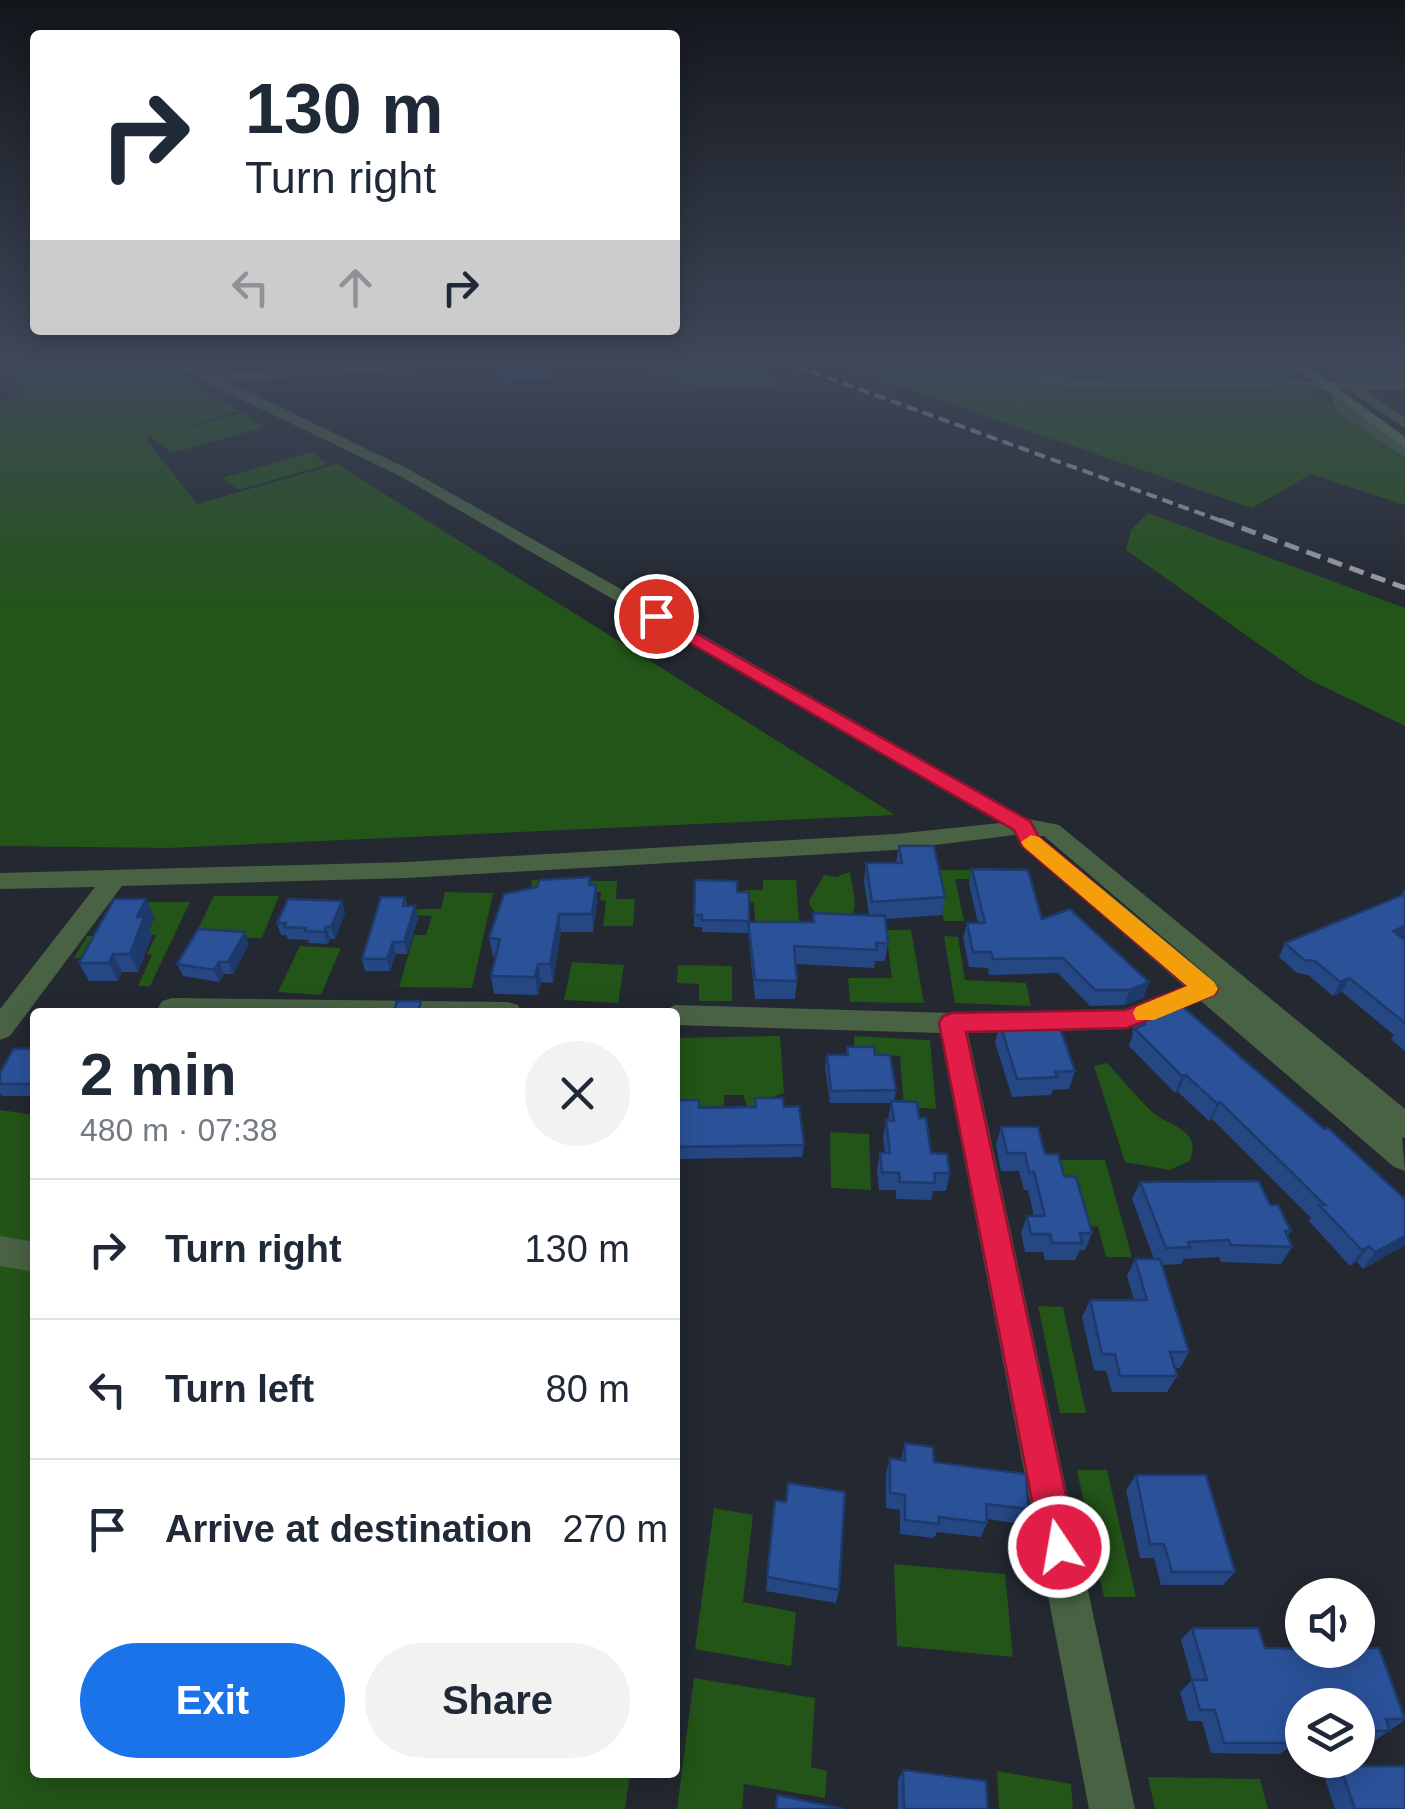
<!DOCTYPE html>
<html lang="en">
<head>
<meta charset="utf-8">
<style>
  :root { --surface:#fff; --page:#f2f2f3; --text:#1f2937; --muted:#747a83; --line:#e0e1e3; --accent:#1a73e8 }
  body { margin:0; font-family:Helvetica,sans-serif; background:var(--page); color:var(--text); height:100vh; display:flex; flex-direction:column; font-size:38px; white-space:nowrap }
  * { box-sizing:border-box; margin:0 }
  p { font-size:32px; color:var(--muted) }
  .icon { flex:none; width:55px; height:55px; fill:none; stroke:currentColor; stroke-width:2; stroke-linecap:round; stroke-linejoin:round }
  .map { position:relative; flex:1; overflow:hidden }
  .sheet { position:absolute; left:30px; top:1008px; width:650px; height:770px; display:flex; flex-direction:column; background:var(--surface); border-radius:10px; box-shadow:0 5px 25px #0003 }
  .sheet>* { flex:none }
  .banner { position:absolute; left:30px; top:30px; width:650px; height:305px; border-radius:10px; box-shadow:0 5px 25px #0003; background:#fff; color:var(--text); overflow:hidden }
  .fabs { position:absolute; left:1285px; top:1578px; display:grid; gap:20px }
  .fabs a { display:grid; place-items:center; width:90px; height:90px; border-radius:50%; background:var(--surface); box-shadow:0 5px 25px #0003; font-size:50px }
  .pin { position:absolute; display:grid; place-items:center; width:85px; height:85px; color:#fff; margin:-42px; border:5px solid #fff; border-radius:50%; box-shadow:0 2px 10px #0007 }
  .me { position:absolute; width:110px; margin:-55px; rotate:348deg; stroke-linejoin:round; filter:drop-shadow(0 0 8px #0008) }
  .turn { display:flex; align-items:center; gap:35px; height:210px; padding:0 50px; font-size:45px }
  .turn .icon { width:130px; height:130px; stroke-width:2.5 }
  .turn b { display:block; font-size:70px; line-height:85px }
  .lanes { display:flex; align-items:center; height:95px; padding:0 50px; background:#0003; justify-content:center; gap:50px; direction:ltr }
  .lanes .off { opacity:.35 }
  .round { display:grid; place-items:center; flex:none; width:105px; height:105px; border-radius:52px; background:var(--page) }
  .headline { display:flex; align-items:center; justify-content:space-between; height:170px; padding:0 50px }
  h1 { font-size:60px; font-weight:700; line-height:75px }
  .primary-button { display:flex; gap:20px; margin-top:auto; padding:20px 50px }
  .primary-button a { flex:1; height:115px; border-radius:60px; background:var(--accent); color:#fff; font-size:40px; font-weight:700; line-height:115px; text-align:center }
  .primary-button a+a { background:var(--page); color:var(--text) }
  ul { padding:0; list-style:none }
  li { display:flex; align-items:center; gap:30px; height:140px; padding:0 50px; border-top:2px solid var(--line) }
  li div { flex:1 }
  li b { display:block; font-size:38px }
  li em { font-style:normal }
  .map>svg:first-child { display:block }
  .green { fill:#235418 }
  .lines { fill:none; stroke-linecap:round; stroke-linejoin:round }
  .minor { fill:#496244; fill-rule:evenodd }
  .tertiary { fill:#496244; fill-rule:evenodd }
  .secondary { fill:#5a8252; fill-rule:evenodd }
  .rail-far1 { stroke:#a0a4aa; stroke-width:4; stroke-dasharray:11 6; stroke-linecap:butt }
  .rail { stroke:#a0a4aa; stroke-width:5; stroke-dasharray:15 8; stroke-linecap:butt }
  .wall { fill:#254784 }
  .shaded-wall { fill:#1e396b }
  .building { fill:#2b5299; stroke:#1e396b; stroke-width:2.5 }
  .route { fill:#e11d48; stroke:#92132f; stroke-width:2.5 }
  .slow { fill:#f59e0b }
</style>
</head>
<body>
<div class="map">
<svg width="1405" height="1809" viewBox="0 0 1405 1809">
  <rect width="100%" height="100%" fill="#232831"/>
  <g class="green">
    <polygon points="109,360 155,360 240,411 163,434 242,413 265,427 172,453 150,436 145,438 197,504 337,464 895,815 168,848 0,846 0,401 17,398 19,372"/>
    <polygon points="629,360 726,360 790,385 700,389"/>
    <polygon points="824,360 980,360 1057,383 1311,389 1405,454 1405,505 1311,474 1252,508"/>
    <polygon points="1090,360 1273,360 1299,382 1084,383 1024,371 1097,369"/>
    <polygon points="1315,360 1405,360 1405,384 1346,384"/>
    <polygon points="311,452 328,464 238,490 222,478"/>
    <polygon points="1148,513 1405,608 1405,726 1308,679 1126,550 1131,530"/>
    <polygon points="933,870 1008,870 1011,880 955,879 964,921 944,921"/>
    <path d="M850 872C851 883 858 904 853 913 843 931 812 918 809 901L824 875 836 877Z"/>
    <polygon points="532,880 617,881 616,899 635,899 633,926 603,926 606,901 600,900 601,892 531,891"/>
    <polygon points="763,880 796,880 799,921 755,921 754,903 745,902 745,890 763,890"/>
    <polygon points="445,892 493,893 472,988 399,987 414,935 426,935 432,916 415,915 417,909 441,909"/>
    <polygon points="214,896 279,896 262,938 194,937"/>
    <polygon points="112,902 190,902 150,986 138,986 152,955 147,954 156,935 147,934 155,916 119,916 86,958 74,958 87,936 94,936"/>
    <polygon points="886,930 911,930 924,1003 850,1002 848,978 892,978"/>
    <polygon points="944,936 958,937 965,980 1026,983 1031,1006 955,1003"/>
    <polygon points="300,946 341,948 321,995 278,992"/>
    <polygon points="572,962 624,965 618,1003 564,1000"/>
    <polygon points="678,965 732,966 732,1001 699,1001 699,984 677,983"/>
    <polygon points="780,1036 784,1093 770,1098 768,1108 748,1109 743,1095 724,1095 724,1106 676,1107 675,1038"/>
    <polygon points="854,1036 930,1040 936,1109 904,1107 900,1056 854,1053"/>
    <path d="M1107 1063C1122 1079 1136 1096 1151 1111 1168 1127 1203 1128 1190 1161L1170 1170 1125 1162 1094 1066Z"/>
    <polygon points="0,1110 35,1115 35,1772 630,1773 625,1809 0,1809"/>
    <polygon points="830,1132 869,1134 871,1190 831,1188"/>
    <polygon points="1058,1160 1105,1160 1132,1257 1106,1257 1098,1227 1088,1226 1065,1186"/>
    <polygon points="1038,1306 1063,1307 1086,1413 1060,1413"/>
    <polygon points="1077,1470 1107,1470 1136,1597 1104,1597"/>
    <polygon points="714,1508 753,1515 743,1602 796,1612 791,1666 695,1649"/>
    <polygon points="894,1564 1005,1574 1013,1657 897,1646"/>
    <polygon points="694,1678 815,1698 811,1767 827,1771 825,1798 744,1784 742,1809 677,1809"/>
    <polygon points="997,1771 1071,1784 1073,1809 999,1809"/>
    <polygon points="1148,1777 1260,1779 1268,1809 1155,1809"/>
  </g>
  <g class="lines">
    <g class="minor">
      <polygon points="62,360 93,360 0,377 0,369"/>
      <path d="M188 360H202L218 374 432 360H496L490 364 227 381 410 470 1028 819 1059 825 1405 1109V1138L1402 1137 1405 1171 1394 1167 1201 1001 1127 1029 968 1033 1135 1809H1089L940 1033 675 1025V1012H663L675 1005 952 1013 1125 1009 1184 986 1022 846 1015 835 895 850 407 878 122 886 10 1036 0 1040V1009L95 887 0 889V873L407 862 895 834 1000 823 400 476 220 389ZM1039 836H1044L1227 992Z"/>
      <polygon points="172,998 508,1002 518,1005 522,1012 161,1012 158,1008 162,1001"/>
      <polygon points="0,1236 35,1242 35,1272 0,1266"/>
    </g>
    <g class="tertiary">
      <polygon points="167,360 192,364 188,360 202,360 232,386 220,389"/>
      <polygon points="976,360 994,360 1035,374 1086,381 1405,382 1405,390 1366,390 1405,418 1405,428 1349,390 1086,389 1028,381"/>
      <polygon points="1337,393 1349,407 1405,446 1405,457 1338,412 1330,397"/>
    </g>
    <polygon class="secondary" points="1285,360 1299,360 1405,437 1405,448"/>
    <polyline class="rail-far1" points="779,360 1227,523"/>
    <polyline class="rail" points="1220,520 1405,588"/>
  </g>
  <g class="wall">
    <polygon points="333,360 375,360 334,363"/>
    <polygon points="498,360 549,360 552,379 499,381"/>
    <polygon points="899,846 945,897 942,915 886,919 888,943 885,961 875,961 874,968 796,964 797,981 795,999 755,999 748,933 702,932 702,927 694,927 695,880 737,892 749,922 812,922 813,913 869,915 864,881 866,863 896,863"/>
    <polygon points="972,869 1042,919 1149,982 1143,998 1124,1005 1090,1006 1058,973 989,975 988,968 969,967 963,938 967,923 978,923 969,884"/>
    <polygon points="590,877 591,885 596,885 597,903 593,932 561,932 553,983 541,982 538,995 494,994 491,976 496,956 493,956 489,938"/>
    <polygon points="1405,889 1405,936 1402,937 1405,940 1405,1051 1391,1039 1394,1035 1342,992 1333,996 1308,975 1297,973 1279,957 1285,943 1401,895"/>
    <polygon points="405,897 407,906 415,906 418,918 407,954 396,954 390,971 365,971 362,959"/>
    <polygon points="345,913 335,939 330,939 328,944 309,943 308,940 288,939 286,935 281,935 277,923"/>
    <polygon points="154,917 149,927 152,935 138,972 122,972 118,981 89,981 79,963"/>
    <polygon points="249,944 233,974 224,974 219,982 183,976 177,964"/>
    <polygon points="1138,1015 1405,1245 1363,1269 1357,1262 1350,1266 1309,1221 1311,1218 1212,1119 1209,1121 1178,1092 1175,1093 1129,1046 1133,1034 1132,1032"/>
    <polygon points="1000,1024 1075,1071 1069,1089 1053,1090 1051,1095 1012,1097 995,1042"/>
    <polygon points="35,1047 35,1096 2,1096 0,1093 0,1073"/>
    <polygon points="847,1047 875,1055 896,1090 894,1102 919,1118 931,1153 950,1173 946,1191 933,1191 931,1200 896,1199 896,1190 879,1190 877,1170 880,1153 885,1153 883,1138 886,1120 888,1120 891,1103 830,1103 825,1067 827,1055 846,1055"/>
    <polygon points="675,1100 699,1108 784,1107 804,1145 802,1157 675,1159"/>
    <polygon points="1001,1127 1045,1154 1064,1176 1092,1233 1085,1250 1080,1250 1075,1260 1045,1260 1043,1252 1025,1252 1021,1233 1027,1216 1034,1216 1028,1190 1024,1190 1019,1171 1001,1171 996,1145"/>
    <polygon points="1140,1182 1270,1205 1291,1231 1287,1236 1292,1247 1281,1264 1221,1262 1219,1257 1184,1259 1181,1264 1162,1265 1189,1352 1180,1368 1175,1368 1177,1376 1167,1392 1112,1392 1106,1371 1094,1370 1082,1317 1090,1300 1134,1300 1127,1276 1135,1259 1154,1259 1132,1199"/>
    <polygon points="905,1443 934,1462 1028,1509 1021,1524 987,1519 987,1523 981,1537 937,1532 934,1538 900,1534 900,1510 886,1508 886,1474 890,1458 901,1460"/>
    <polygon points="1136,1475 1235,1572 1223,1585 1161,1585 1154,1558 1140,1558 1126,1490"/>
    <polygon points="775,1500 786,1502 839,1590 836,1603 766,1591"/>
    <polygon points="1192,1628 1265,1648 1405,1720 1373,1742 1358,1742 1358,1705 1302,1705 1302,1741 1294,1741 1295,1743 1280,1754 1211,1753 1202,1721 1188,1721 1180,1692 1192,1680 1181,1640"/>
    <polygon points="1340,1766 1405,1809 1335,1809 1324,1776"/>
    <polygon points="903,1770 988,1809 898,1809 898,1780"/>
  </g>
  <g class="shaded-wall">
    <polygon points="596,885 597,903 593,932 592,914"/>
    <polygon points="146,899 154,917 149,927 152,935 138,972 130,954 137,917"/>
    <polygon points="342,901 345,913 335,939 331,927"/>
    <polygon points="415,906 418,918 407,954 404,942"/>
    <polygon points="559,914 561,932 553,983 550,964"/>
    <polygon points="1405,926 1405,936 1385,944 1393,931"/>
    <polygon points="326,927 330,939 328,944 324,932"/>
    <polygon points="245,932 249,944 233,974 228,962"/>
    <polygon points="393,942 396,954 390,971 387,959"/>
    <polygon points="113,954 122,972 118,981 109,963"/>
    <polygon points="219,962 224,974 219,982 214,970"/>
    <polygon points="538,964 541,982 538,995 535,977"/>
    <polygon points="1349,978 1342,992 1333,996 1340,982"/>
    <polygon points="1149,982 1143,998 1124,1005 1130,990"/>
    <polygon points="1186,1075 1178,1092 1175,1093 1182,1076"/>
    <polygon points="1220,1102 1212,1119 1209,1121 1217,1104"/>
    <polygon points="1405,1236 1405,1245 1363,1269 1375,1252"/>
    <polygon points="1369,1246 1357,1262 1350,1266 1362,1250"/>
  </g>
  <g class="building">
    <polygon points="498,360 549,360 552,374 498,376"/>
    <polygon points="899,846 934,846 945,897 872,902 866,863 902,863"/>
    <polygon points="972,869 1028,870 1042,919 1070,909 1149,982 1130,990 1095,990 1063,958 993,959 991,952 973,952 967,923 985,923"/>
    <polygon points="590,877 589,885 596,885 592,914 559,914 550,964 538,964 535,977 491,976 500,939 489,938 504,894 537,887 539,880"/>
    <polygon points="695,880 737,881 737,892 749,892 749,921 702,920 702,915 694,915"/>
    <polygon points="1405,894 1405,926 1393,931 1405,940 1405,1023 1349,978 1340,982 1315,961 1304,960 1285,943"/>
    <polygon points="381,897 405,897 403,906 415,906 404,942 393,942 387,959 362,959"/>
    <polygon points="114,899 146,899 137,917 144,917 130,954 113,954 109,963 79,963"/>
    <polygon points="288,899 342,901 331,927 326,927 324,932 305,931 306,928 284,927 286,923 277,923"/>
    <polygon points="813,913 885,916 888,943 876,943 877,950 794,946 797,981 755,980 748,922 814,922"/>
    <polygon points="198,929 245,932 228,962 219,962 214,970 177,964"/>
    <polygon points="1175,1000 1324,1129 1327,1127 1405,1199 1405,1236 1375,1252 1369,1246 1362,1250 1319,1205 1325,1205 1220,1102 1217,1104 1186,1075 1182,1076 1135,1029 1145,1024 1138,1015"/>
    <polygon points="397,1001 421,1001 418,1012 394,1012"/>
    <polygon points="1058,1022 1075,1071 1055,1072 1057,1077 1017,1079 1000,1024"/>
    <polygon points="35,1047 35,1084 0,1084 0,1073 13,1049 34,1048"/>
    <polygon points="847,1047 874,1047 875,1055 890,1055 896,1090 831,1091 827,1055 848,1055"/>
    <polygon points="755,1098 783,1098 784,1107 799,1106 804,1145 675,1147 675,1100 699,1100 699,1108 756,1107"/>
    <polygon points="891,1101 917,1102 919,1118 926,1118 931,1153 947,1154 950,1173 934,1173 935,1183 900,1182 899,1173 882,1172 880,1153 890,1153 886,1120 894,1121"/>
    <polygon points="1001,1127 1038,1127 1045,1154 1058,1154 1064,1176 1076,1177 1092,1233 1080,1233 1082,1243 1052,1243 1050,1234 1031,1234 1027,1216 1045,1216 1034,1172 1029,1172 1025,1153 1007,1153"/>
    <polygon points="1259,1181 1270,1205 1278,1205 1291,1231 1285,1231 1292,1247 1231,1245 1229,1240 1188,1242 1190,1247 1166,1248 1140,1182"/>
    <polygon points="1135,1259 1160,1259 1189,1352 1170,1352 1177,1376 1120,1376 1115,1354 1102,1354 1090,1300 1147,1300"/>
    <polygon points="905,1443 933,1447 934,1462 1026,1474 1028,1509 986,1504 987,1523 939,1517 939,1524 905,1520 905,1495 890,1493 890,1458 905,1461"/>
    <polygon points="1136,1475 1206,1475 1235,1572 1172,1572 1164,1544 1150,1544"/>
    <polygon points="788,1483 845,1492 839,1590 767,1577 775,1500 786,1502"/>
    <polygon points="1192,1628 1258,1628 1265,1648 1358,1650 1358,1648 1379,1648 1405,1719 1386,1719 1390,1731 1358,1731 1358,1705 1302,1705 1302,1731 1291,1731 1295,1743 1224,1743 1215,1710 1200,1710 1192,1680 1207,1680"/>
    <polygon points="1340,1766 1405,1766 1405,1809 1355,1809"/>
    <polygon points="903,1770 986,1781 988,1809 904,1809"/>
    <polygon points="777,1795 844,1809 776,1809"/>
  </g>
  <linearGradient id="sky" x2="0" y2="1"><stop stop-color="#13161b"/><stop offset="0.59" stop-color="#3f485a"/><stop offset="1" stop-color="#3f485a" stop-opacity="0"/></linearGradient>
  <rect width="1405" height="613" fill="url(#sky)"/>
  <polygon class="route" points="656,611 1030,821 1039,837 1218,989 1214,995 1127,1028 966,1032 1077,1547 1072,1560 1059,1565 1046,1560 1041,1547 939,1023 943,1016 952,1013 1126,1010 1187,986 1022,846 1014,830 650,620 647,616"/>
  <polygon class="slow" points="1031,835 1039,837 1214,982 1218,989 1214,995 1154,1020 1136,1020 1133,1013 1136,1007 1187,986 1024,847 1021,842"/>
</svg>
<div class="fabs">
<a><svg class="icon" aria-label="sound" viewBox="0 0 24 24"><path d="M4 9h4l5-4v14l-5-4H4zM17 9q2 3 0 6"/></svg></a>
<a><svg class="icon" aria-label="layers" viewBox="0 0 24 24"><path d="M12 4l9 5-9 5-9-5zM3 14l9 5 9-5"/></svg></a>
</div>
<div class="pin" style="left:656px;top:616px;background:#d93025"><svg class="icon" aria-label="arrive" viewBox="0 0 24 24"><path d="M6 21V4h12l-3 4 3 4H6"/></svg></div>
<svg class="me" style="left:1059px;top:1547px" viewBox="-20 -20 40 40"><circle r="17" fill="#e11d48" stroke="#fff" stroke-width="3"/><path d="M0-11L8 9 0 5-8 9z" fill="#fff"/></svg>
<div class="banner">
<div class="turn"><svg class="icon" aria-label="right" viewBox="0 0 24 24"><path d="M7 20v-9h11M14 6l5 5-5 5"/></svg><div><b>130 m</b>Turn right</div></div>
<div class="lanes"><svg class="icon off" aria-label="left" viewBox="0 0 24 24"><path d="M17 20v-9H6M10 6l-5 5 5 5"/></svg><svg class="icon off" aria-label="ahead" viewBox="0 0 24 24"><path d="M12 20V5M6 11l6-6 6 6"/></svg><svg class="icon" aria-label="right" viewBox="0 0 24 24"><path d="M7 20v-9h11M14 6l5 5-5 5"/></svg></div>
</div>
<section class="sheet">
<div class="headline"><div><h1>2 min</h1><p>480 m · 07:38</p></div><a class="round"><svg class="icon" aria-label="close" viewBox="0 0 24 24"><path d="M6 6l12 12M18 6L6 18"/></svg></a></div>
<ul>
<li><svg class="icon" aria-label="right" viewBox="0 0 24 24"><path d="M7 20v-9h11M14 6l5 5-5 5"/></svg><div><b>Turn right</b></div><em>130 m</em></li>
<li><svg class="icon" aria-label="left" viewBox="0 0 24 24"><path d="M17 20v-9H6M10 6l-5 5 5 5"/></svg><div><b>Turn left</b></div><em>80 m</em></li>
<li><svg class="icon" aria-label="arrive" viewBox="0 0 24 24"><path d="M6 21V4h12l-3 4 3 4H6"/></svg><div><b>Arrive at destination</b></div><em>270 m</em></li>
</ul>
<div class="primary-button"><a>Exit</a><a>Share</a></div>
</section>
</div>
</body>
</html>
